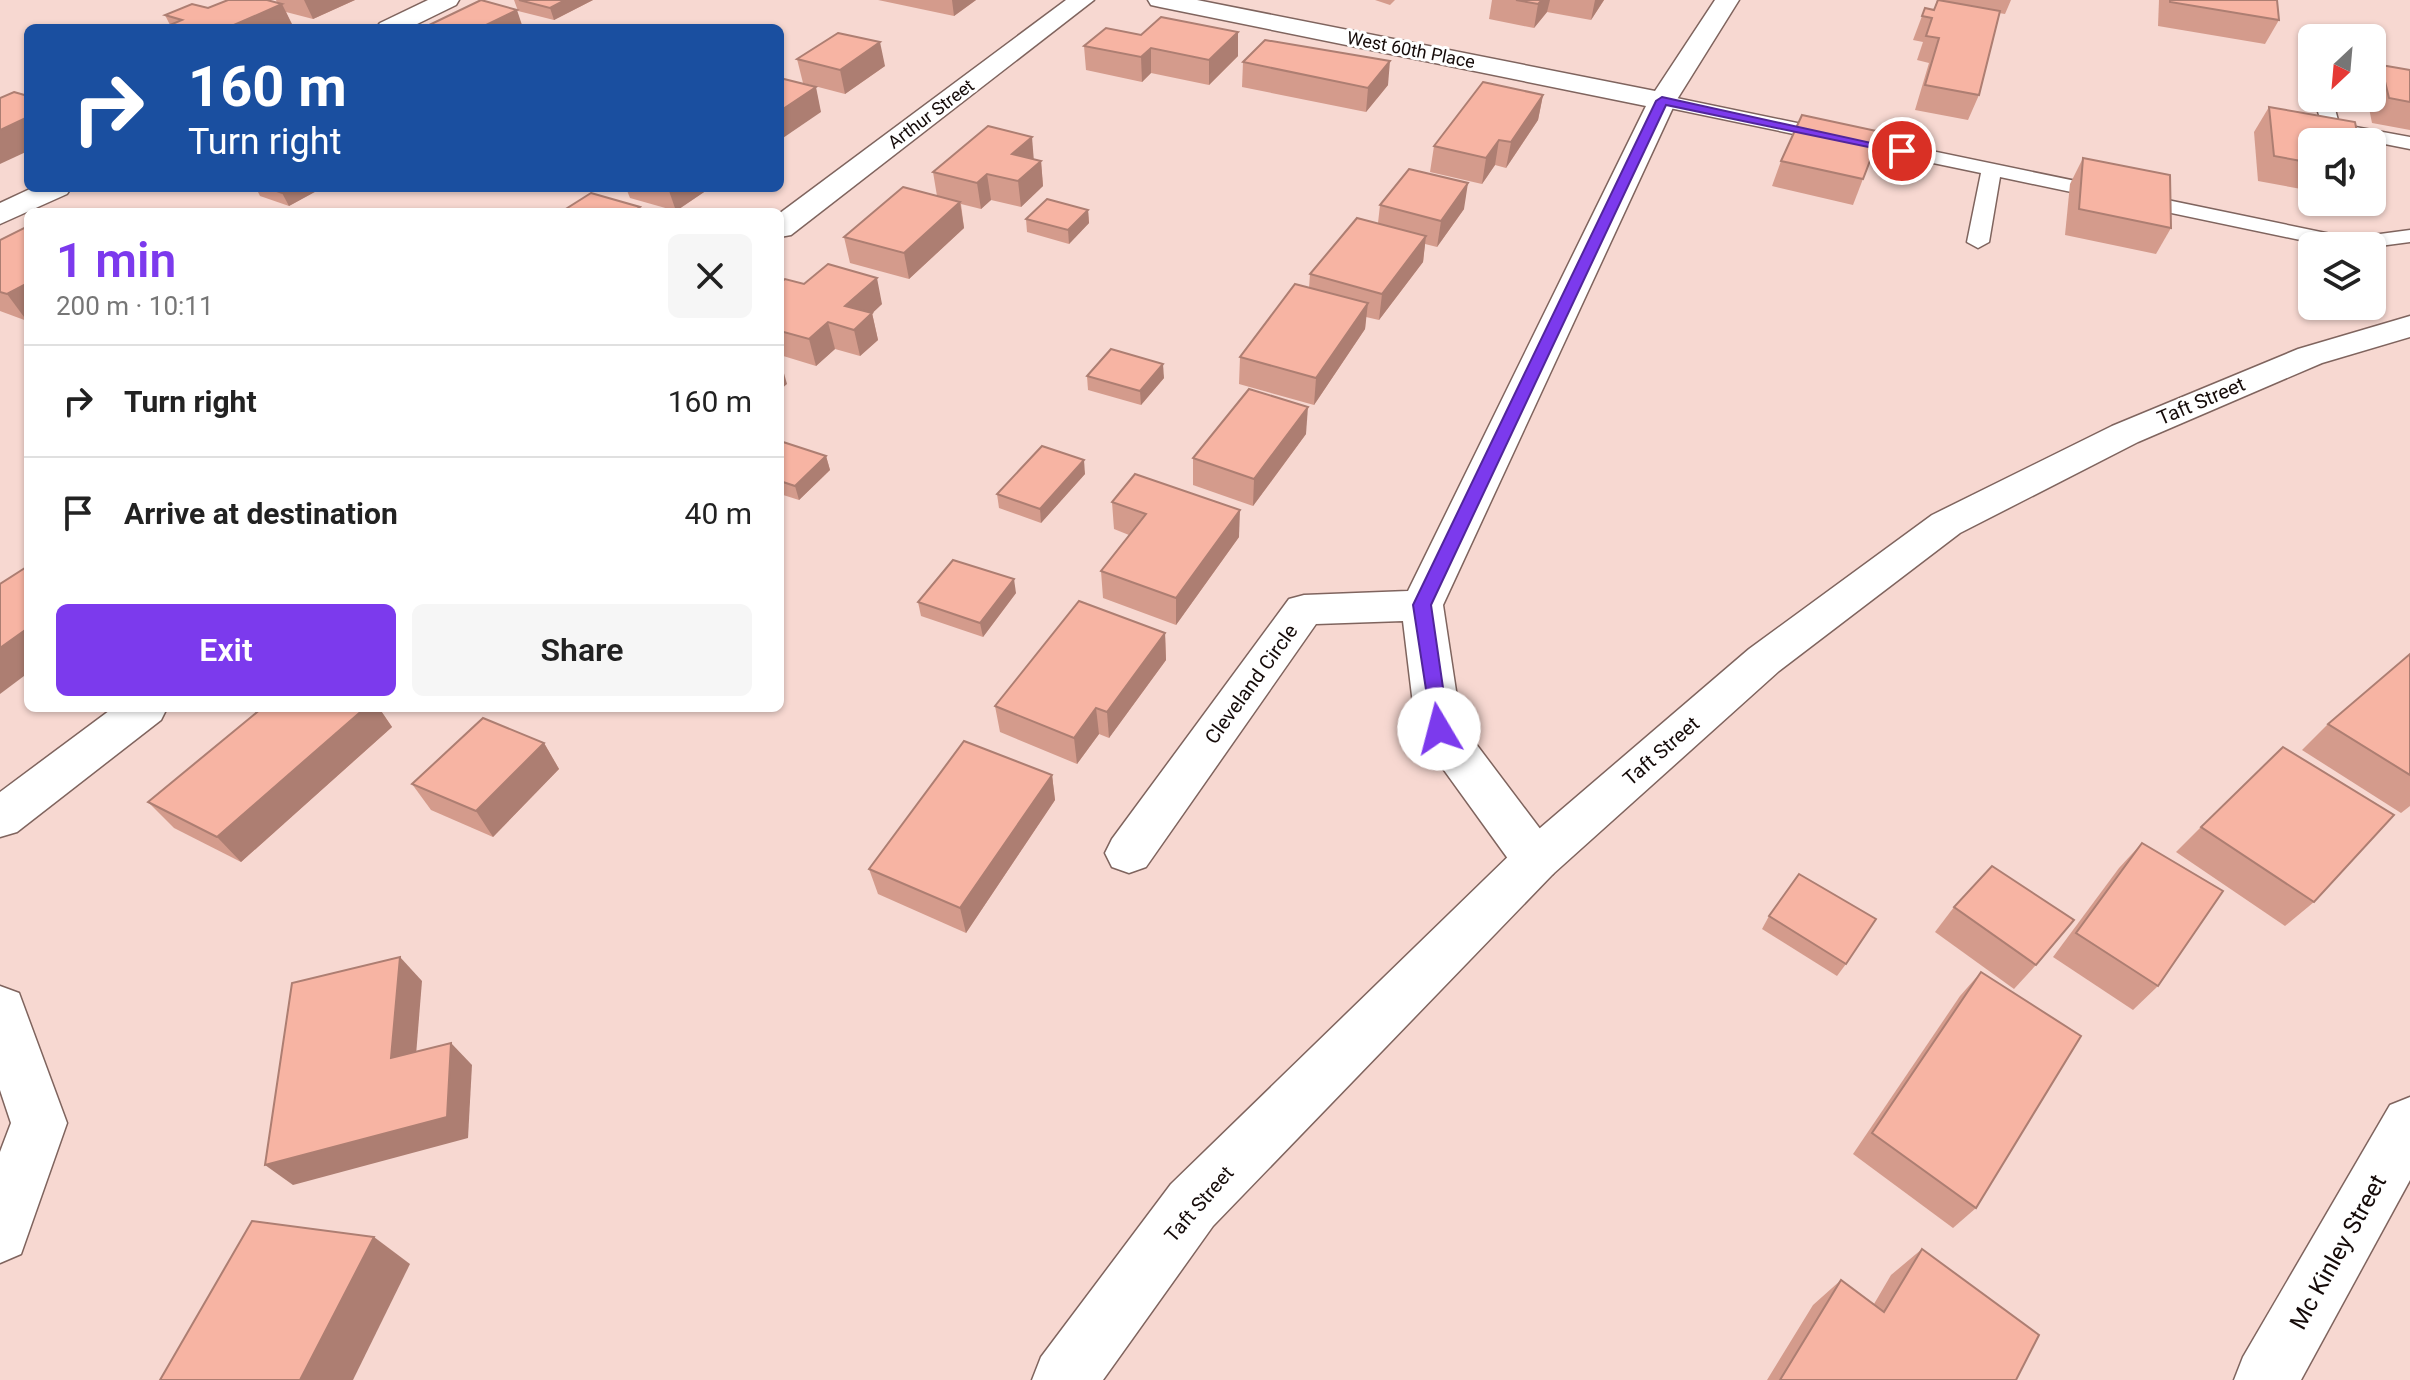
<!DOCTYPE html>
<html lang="en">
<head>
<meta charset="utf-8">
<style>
  :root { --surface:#fff; --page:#f6f6f6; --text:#222; --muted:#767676; --line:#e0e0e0; --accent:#7c3aed }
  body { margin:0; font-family:Roboto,sans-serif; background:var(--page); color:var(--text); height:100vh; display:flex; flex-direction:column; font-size:30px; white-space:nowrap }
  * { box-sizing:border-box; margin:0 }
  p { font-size:26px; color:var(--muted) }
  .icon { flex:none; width:44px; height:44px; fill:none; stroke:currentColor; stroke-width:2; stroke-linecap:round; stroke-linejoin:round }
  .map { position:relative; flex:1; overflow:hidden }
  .details { position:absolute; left:24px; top:208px; width:760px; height:504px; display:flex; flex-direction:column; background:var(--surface); border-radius:12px; box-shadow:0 2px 6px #0004 }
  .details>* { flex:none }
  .banner { position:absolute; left:24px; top:24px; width:760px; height:168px; border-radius:12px; box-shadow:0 2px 6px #0004; background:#1a4fa0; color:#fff; overflow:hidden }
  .needle { width:52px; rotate:206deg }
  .fabs { position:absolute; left:2298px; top:24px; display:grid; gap:16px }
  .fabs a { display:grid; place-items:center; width:88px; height:88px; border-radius:12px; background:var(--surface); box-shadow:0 2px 6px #0004; font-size:40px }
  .pin { position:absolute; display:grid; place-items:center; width:68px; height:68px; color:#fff; margin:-34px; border:4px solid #fff; border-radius:50%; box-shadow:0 2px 8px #0007 }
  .me { position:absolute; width:88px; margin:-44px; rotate:352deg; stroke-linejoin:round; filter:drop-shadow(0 0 6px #0008) }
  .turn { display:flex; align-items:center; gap:28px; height:168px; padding:0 32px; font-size:36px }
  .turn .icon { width:104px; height:104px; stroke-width:2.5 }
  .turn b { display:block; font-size:56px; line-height:68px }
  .round { display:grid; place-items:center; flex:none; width:84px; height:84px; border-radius:12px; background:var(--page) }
  .summary { display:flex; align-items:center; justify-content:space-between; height:136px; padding:0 32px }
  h1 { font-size:48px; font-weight:600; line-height:60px; color:var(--accent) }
  .action { display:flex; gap:16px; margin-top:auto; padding:16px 32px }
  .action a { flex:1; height:92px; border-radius:12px; background:var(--accent); color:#fff; font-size:32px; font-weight:600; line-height:92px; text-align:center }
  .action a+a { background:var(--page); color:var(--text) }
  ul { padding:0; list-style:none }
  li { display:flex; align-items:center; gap:24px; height:112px; padding:0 32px; border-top:2px solid var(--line) }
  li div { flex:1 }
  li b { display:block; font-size:30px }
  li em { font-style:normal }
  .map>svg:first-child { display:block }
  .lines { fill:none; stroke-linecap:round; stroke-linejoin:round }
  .service-casing { stroke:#7f645e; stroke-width:3 }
  .minor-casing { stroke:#7f645e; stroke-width:3 }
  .secondary-casing { stroke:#7f645e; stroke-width:3 }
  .service { fill:#fff; fill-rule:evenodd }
  .minor { fill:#fff; fill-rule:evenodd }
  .secondary { fill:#fff; fill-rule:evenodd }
  .wall { fill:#d49b8c }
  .shaded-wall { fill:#ad7e72 }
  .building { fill:#f7b4a3; stroke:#ad7e72; stroke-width:2 }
  .route { fill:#7c3aed; stroke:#51269a; stroke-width:2 }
  .labels { text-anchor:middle; stroke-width:6; stroke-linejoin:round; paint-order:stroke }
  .far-street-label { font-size:18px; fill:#150b09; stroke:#fff }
  .street-label { font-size:20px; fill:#150b09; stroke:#fff }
  .near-street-label { font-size:24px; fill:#150b09; stroke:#fff }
</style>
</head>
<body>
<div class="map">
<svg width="2410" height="1380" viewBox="0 0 2410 1380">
  <rect width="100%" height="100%" fill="#f7d8d1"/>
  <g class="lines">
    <defs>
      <g id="service">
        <polygon points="1662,95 2350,238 2410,230 2410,242 2372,247 2329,246 2000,177 1989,242 1978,248 1967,242 1981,173 1655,105 1653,101 1655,97"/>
        <polygon points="2314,98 2332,98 2339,124 2410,137 2410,149 2324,132"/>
      </g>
      <g id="minor">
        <polygon points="428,0 459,0 456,5 409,28 376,28 380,23"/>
        <polygon points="1066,0 1094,0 791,235 780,237 780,213"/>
        <polygon points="1148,0 1197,0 1655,91 1715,0 1739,0 1676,101 1443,605 1461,724 1553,846 1560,860 1553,874 1536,880 1519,874 1423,741 1416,729 1403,621 1316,624 1146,867 1129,873 1112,867 1105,853 1112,839 1289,599 1304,595 1408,591 1646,106 1160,7 1151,5"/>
        <polygon points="32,188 71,188 67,194 0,224 0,203"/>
        <polygon points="113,708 167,708 161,720 17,832 0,837 0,792"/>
        <polygon points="0,986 19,993 67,1123 21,1254 0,1263 0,1152 11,1123 0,1090"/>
        <polygon points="2410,1097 2410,1180 2301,1380 2234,1380 2243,1357 2390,1105"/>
      </g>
      <polygon id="secondary" points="2410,316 2410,337 2322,363 2138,442 1960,533 1779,671 1553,874 1213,1226 1103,1380 1032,1380 1041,1357 1171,1184 1519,846 1749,649 1932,515 2112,426 2298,349"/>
    </defs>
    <use href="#service" class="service-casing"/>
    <use href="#minor" class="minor-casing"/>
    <use href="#secondary" class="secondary-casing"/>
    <use href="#service" class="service"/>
    <use href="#minor" class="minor"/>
    <use href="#secondary" class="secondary"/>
  </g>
  <g class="wall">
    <polygon points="276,0 355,0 313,19 286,12 293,28 163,28 170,25 165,15 208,8 277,3"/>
    <polygon points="514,0 593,0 554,20 518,11"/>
    <polygon points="878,0 976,0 954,16"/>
    <polygon points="1375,0 1395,0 1390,5"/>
    <polygon points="1492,0 1604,0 1591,20 1547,12 1534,28 1489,19"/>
    <polygon points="1937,0 2011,0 2005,14 1999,13 1979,95 1968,120 1915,110 1929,63 1917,60 1923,42 1913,40 1925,8 1934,10"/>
    <polygon points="2159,0 2277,0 2279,20 2265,44 2158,26"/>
    <polygon points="1238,32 1238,56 1209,85 1151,73 1142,82 1086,70 1084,46 1141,35"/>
    <polygon points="797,59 885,66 845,94 803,83"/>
    <polygon points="1243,62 1388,85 1366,112 1242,87"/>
    <polygon points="2381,65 2410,70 2410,130 2372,123 2367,98 2372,98 2372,78"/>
    <polygon points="1543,95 1538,120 1506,168 1495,165 1482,184 1430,172 1434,146"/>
    <polygon points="2269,107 2312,142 2312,191 2258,181 2254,132"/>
    <polygon points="1881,132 1853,205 1772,186 1781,161"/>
    <polygon points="2083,158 2171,228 2156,254 2065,235 2070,184"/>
    <polygon points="1034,159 1041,161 1043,186 1021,207 991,200 981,209 961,204 964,228 909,279 850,263 844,237 937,196 933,172"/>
    <polygon points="256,188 322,188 289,206 260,196"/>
    <polygon points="626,188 710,188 676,211 630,198"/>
    <polygon points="1380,205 1464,209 1437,247 1425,244 1423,262 1379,320 1366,317 1365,329 1314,405 1239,384 1240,357 1309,288 1310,274 1378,223"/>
    <polygon points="1088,210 1089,223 1069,244 1027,232 1026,219"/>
    <polygon points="28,226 28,321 27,321 0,311 0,240"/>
    <polygon points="780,283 882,304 872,313 878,340 860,356 835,349 816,366 780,355"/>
    <polygon points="1087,376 1164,378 1141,405 1088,390"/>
    <polygon points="1306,434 1253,506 1193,485 1193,458"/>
    <polygon points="780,441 826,456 830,470 799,500 780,494"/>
    <polygon points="1085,474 1041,523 999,508 997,494"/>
    <polygon points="1112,502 1239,537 1176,625 1103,598 1101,571 1129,535 1114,529"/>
    <polygon points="1016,593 983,637 921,616 918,602"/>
    <polygon points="1165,633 1166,660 1109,738 1099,734 1077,764 1000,732 995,706"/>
    <polygon points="2410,654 2410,806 2401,813 2302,750 2328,724"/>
    <polygon points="262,708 379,708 392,727 241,862 174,828 148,802"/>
    <polygon points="544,743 559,769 493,837 431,810 412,784"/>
    <polygon points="1052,775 1055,800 966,933 878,894 869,869"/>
    <polygon points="2201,827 2314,902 2285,926 2176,852"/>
    <polygon points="2142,843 2158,986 2133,1010 2053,957 2119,868"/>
    <polygon points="1954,907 2036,965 2014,989 1935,932"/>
    <polygon points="1769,916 1846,964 1837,976 1762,929"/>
    <polygon points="1981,972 1976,1208 1953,1228 1853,1154 1960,996"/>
    <polygon points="1922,1249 2016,1380 1767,1380 1813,1305 1841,1280 1874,1304 1891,1275"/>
  </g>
  <g class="shaded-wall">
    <polygon points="304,0 355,0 313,19"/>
    <polygon points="565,0 593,0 554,20 550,8"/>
    <polygon points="952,0 976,0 954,16"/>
    <polygon points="1542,0 1550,0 1547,12 1534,28 1538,4"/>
    <polygon points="1595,0 1604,0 1591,20"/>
    <polygon points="282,4 294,28 227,28"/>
    <polygon points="517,10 523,28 480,28"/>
    <polygon points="1238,32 1238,56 1209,85 1209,60"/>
    <polygon points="880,42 885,66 845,94 840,70"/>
    <polygon points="1151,48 1151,73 1142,82 1141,57"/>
    <polygon points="1390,61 1388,85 1366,112 1368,88"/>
    <polygon points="816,87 821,112 780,140 780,111"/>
    <polygon points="1543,95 1538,120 1506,168 1511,142"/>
    <polygon points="28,117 28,151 0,164 0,130"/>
    <polygon points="1032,137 1034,162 1012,154"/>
    <polygon points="1499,140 1495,165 1482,184 1486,158"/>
    <polygon points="1041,161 1043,186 1021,207 1018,181"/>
    <polygon points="987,174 991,200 981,209 977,183"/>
    <polygon points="1468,183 1464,209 1437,247 1441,221"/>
    <polygon points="290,188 322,188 289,206 282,193"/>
    <polygon points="668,188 710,188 676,211"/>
    <polygon points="960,202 964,228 909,279 904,253"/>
    <polygon points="1088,210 1089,223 1069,244 1068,230"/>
    <polygon points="1426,236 1423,262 1379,320 1382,294"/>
    <polygon points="877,278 882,304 861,324 872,313 878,340 860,356 854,330 845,306"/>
    <polygon points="28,283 28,321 27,321 7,294"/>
    <polygon points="1368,303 1365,329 1314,405 1316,378"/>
    <polygon points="828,322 835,349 816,366 809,339"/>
    <polygon points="780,359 787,384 780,390"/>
    <polygon points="1163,364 1164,378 1141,405 1140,391"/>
    <polygon points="1308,407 1306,434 1253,506 1254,479"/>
    <polygon points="826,456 830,470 799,500 795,486"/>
    <polygon points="1084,460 1085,474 1041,523 1040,509"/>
    <polygon points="1240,510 1239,537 1176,625 1176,598"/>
    <polygon points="1014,579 1016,593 983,637 980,623"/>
    <polygon points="28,628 28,673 0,694 0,648"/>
    <polygon points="1165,633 1166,660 1109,738 1107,712"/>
    <polygon points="365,708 379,708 392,727 241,862 217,837"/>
    <polygon points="1096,708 1099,734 1077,764 1074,738"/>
    <polygon points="544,743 559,769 493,837 476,811"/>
    <polygon points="1052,775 1055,800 966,933 960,908"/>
    <polygon points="400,957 422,981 414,1080 391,1058"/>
    <polygon points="451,1043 472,1065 468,1138 293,1185 265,1165"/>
    <polygon points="374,1237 410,1264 353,1380 300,1380"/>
  </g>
  <g class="building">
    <polygon points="228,0 267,0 282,4 227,28 163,28 182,20 165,15 192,4 208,8"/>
    <polygon points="481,0 517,10 480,28 423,28"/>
    <polygon points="519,0 565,0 550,8"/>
    <polygon points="1516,0 1542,0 1538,4"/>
    <polygon points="1938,0 2000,11 1979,95 1925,85 1939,38 1926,36 1932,18 1922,16 1925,8 1934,10"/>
    <polygon points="2170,0 2277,0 2279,20 2170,2"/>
    <polygon points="1161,17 1238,32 1209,60 1151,48 1141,57 1084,46 1106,28 1141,35"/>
    <polygon points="838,33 880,42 840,70 797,59"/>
    <polygon points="1265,40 1390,61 1368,88 1243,62"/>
    <polygon points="2381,65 2410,70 2410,102 2389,98"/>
    <polygon points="780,78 816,87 780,111"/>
    <polygon points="1483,82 1543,95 1511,142 1499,140 1486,158 1434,146"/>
    <polygon points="14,92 28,96 28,117 0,130 0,98"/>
    <polygon points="2269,107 2355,122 2359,142 2312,142 2312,163 2274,156"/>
    <polygon points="1802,115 1881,132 1863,179 1781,161"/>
    <polygon points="988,126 1032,137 1012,154 1041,161 1018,181 987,174 977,183 933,172"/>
    <polygon points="2083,158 2170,175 2171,228 2079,209"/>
    <polygon points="1409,169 1468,183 1441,221 1380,205"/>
    <polygon points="903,187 960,202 904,253 844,237"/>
    <polygon points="268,188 290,188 282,193"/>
    <polygon points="591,193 640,207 633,212 561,212"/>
    <polygon points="1047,199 1088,210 1068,230 1026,219"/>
    <polygon points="1357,218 1426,236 1382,294 1310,274"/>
    <polygon points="28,226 28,283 7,294 0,292 0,240"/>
    <polygon points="828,264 877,278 845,306 872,313 854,330 828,322 809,339 780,331 780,283 785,279 804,284"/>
    <polygon points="1295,284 1368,303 1316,378 1240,357"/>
    <polygon points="1111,349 1163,364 1140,391 1087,376"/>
    <polygon points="1249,389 1308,407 1254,479 1193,458"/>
    <polygon points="780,441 826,456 795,486 780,481"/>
    <polygon points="1042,446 1084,460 1040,509 997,494"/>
    <polygon points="1135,474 1240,510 1176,598 1101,571 1146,514 1112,502"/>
    <polygon points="953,560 1014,579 980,623 918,602"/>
    <polygon points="28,566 28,628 0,648 0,584"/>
    <polygon points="1079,601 1165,633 1107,712 1096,708 1074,738 995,706"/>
    <polygon points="2410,654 2410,775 2328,724"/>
    <polygon points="262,708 365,708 217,837 148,802"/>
    <polygon points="483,718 544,743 476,811 412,784"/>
    <polygon points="964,741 1052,775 960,908 869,869"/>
    <polygon points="2283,747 2394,815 2314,902 2201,827"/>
    <polygon points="2142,843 2223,891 2158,986 2076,933"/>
    <polygon points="1992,866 2074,920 2036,965 1954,907"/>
    <polygon points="1799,874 1876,919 1846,964 1769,916"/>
    <polygon points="400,957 391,1058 451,1043 447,1117 265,1165 292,983"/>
    <polygon points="1981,972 2081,1036 1976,1208 1872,1133"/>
    <polygon points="252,1221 374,1237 300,1380 160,1380"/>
    <polygon points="1922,1249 2039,1335 2016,1380 1780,1380 1841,1280 1884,1312"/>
  </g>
  <polygon class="route" points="1662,97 1908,151 1902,154 1666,105 1431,605 1449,729 1439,737 1433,735 1413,605 1656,101"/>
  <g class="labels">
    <g class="far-street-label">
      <text transform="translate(1411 50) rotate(11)" y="6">West 60th Place</text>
      <text transform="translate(931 114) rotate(-37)" y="6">Arthur Street</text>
    </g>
    <g class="street-label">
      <text transform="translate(2201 401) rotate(-23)" y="7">Taft Street</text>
      <text transform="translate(1251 684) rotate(-54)" y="7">Cleveland Circle</text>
      <text transform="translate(1661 751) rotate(-41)" y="7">Taft Street</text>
      <text transform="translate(1199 1204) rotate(-49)" y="7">Taft Street</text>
    </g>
    <g class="near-street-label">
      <text transform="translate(2338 1252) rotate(-61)" y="8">Mc Kinley Street</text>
    </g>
  </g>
</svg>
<div class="fabs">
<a><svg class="needle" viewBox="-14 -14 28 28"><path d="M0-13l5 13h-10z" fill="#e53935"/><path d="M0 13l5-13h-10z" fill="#767676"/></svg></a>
<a><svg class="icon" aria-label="sound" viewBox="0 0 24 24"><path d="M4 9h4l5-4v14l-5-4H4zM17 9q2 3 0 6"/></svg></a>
<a><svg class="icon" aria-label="layers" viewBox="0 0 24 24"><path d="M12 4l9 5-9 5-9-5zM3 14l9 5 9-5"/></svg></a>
</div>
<div class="pin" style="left:1902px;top:151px;background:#d93025"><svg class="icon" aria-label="arrive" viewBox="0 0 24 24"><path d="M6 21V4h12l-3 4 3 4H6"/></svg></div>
<svg class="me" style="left:1439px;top:729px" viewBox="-20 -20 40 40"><circle r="19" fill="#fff"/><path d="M0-13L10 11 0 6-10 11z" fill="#7c3aed"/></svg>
<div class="banner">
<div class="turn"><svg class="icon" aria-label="right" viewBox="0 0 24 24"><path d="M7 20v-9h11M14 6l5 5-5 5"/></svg><div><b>160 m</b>Turn right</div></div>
</div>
<section class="details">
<div class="summary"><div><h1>1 min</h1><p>200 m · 10:11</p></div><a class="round"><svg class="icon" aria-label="close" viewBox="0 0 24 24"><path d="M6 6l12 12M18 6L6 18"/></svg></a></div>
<ul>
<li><svg class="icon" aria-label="right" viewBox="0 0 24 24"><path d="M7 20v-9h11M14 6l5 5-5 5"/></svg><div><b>Turn right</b></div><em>160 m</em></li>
<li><svg class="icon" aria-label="arrive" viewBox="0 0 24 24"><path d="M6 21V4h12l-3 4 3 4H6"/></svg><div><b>Arrive at destination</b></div><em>40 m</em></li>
</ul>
<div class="action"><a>Exit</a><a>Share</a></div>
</section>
</div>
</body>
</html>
